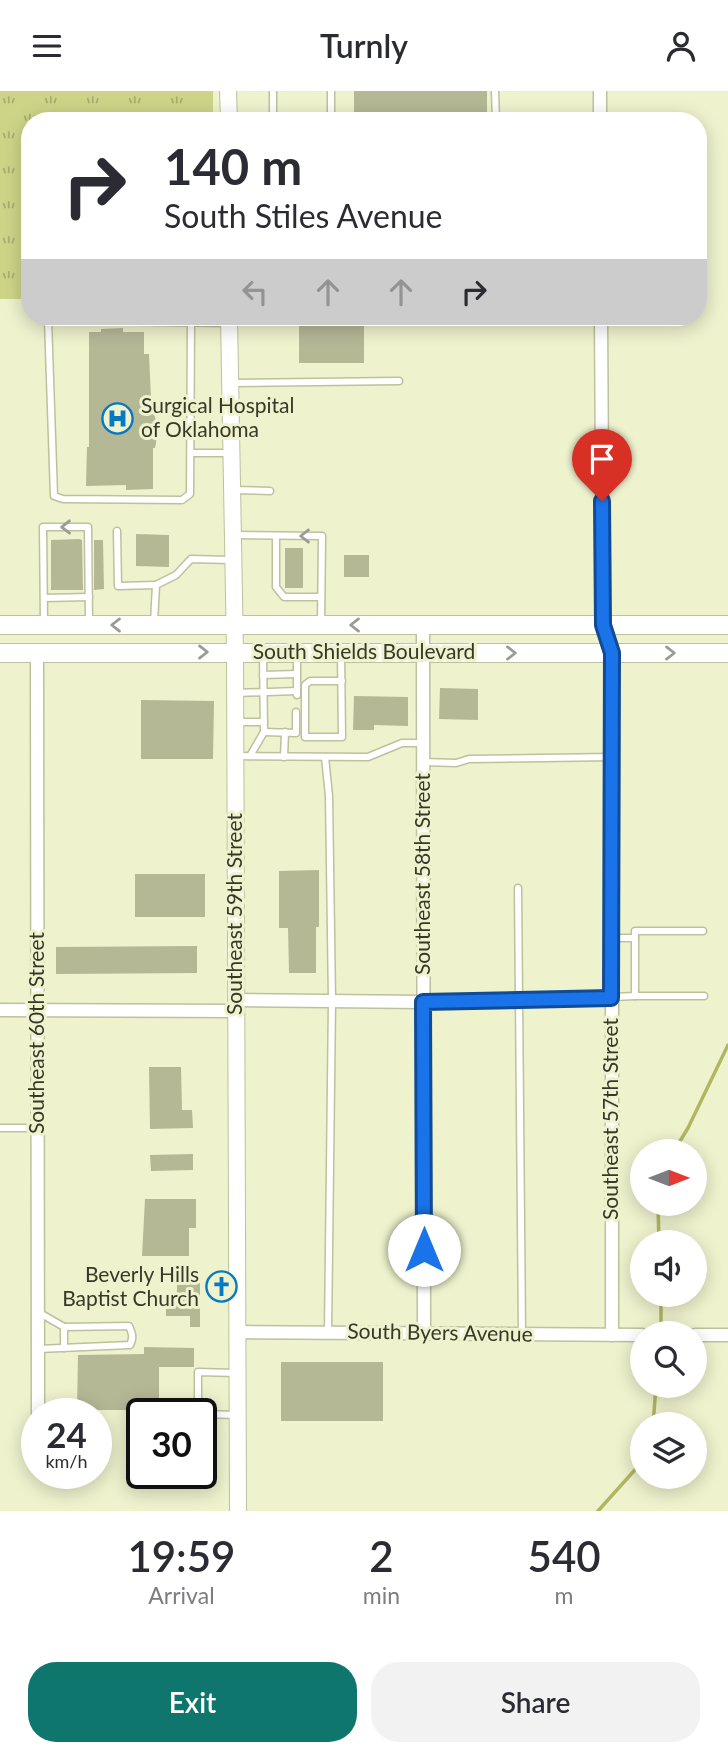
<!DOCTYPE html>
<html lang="en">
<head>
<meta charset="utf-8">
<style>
  :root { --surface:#fff; --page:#f2f2f3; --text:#2b2b33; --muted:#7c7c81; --accent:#0f766e }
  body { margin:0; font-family:Lato,sans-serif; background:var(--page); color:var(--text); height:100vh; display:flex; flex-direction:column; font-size:26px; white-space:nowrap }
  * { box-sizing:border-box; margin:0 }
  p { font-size:23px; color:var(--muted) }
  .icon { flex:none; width:38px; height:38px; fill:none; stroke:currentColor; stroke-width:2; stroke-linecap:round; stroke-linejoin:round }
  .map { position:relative; height:1420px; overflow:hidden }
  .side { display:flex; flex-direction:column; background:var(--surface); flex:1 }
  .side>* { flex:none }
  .top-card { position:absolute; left:21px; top:21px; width:686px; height:214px; border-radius:28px; box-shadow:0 4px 18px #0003; background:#fff; color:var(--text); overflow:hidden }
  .needle { width:46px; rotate:90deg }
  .controls { position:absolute; left:630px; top:1048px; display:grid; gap:14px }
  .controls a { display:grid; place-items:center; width:77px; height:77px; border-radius:50%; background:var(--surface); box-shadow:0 4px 18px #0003; font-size:35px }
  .speed { position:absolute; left:21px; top:1307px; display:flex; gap:14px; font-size:35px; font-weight:700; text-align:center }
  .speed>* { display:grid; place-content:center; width:91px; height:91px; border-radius:50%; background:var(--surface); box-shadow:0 4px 18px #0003; line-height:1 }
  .speed small { font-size:18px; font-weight:400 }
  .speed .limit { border:4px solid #111; border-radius:10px; background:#fff; color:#111 }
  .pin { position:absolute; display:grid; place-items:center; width:60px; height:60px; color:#fff; margin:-72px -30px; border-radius:50% 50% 50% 0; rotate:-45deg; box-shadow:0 0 7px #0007 }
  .pin .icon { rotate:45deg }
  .me { position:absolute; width:77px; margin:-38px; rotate:0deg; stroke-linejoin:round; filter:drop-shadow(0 0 5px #0008) }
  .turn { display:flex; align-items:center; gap:24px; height:147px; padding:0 28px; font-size:32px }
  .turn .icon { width:91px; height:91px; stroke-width:2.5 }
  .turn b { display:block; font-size:49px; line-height:60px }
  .lanes { display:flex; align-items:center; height:66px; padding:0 28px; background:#0003; justify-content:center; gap:35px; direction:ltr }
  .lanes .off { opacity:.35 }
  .eta { display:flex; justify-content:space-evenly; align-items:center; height:119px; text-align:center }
  .eta b { font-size:42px; font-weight:600; line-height:49px }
  .action { display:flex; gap:14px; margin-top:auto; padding:14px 28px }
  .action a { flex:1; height:80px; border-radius:28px; background:var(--accent); color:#fff; font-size:28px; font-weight:600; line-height:80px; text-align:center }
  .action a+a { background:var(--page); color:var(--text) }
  header { display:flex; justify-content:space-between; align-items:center; height:91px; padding:0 28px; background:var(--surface); font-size:32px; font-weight:600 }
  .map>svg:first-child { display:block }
  .grass { fill:url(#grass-tufts) }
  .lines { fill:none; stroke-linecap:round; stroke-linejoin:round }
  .stream { stroke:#b1b761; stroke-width:3.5 }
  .building { fill:#b5b895 }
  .service-casing { stroke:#bdc19d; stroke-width:9 }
  .minor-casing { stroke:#bdc19d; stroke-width:15 }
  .secondary-casing { stroke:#bdc19d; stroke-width:18 }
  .primary-casing { stroke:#bdc19d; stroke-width:20 }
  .service { stroke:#fff; stroke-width:6 }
  .minor { stroke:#fff; stroke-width:12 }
  .secondary { stroke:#fff; stroke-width:16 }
  .primary { stroke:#fff; stroke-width:18 }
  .oneway { stroke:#9a9c94 }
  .route-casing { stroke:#114b97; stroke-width:18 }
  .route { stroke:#1a73e8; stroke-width:12 }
  .labels { text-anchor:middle; stroke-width:6; stroke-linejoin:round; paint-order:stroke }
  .poi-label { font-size:21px; fill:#363829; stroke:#eef2cd; text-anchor:start }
  .street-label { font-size:21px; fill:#363829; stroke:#eef2cd }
</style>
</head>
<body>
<header><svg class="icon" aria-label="menu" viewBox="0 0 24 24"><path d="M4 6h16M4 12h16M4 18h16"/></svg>Turnly<svg class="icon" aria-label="person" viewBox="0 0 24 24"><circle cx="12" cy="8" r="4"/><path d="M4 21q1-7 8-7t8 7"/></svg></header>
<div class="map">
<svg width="728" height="1420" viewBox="0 0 728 1420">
  <defs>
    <pattern id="grass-tufts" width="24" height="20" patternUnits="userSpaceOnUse" patternTransform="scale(1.75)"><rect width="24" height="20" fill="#ced487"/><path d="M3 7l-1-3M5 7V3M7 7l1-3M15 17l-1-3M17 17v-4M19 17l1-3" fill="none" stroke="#a8ad6e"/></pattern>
  </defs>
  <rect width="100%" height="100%" fill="#eef2cd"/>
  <polygon class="grass" points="0,0 213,0 213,30 30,30 30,137 25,137 25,208 0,208"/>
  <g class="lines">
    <g class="stream">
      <polyline points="674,1060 688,1037 728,954"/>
      <polyline points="658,1113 659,1152"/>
      <polyline points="661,1242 661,1204"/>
      <polyline points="653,1334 656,1295"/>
      <polyline points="598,1420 642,1371"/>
    </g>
  </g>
  <g class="building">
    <rect x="354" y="0" width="133" height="30"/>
    <rect x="299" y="233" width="65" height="39"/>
    <polygon points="123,237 123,241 144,241 144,263 149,263 151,308 157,335 156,352 155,357 153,357 153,398 126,399 126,394 86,395 87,356 89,356 89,241 101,241 101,238"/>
    <polygon points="136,443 169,444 169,476 136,475"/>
    <polygon points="79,448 82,449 83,499 51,499 51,449"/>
    <polygon points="94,449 103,449 104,498 94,499"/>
    <rect x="285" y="457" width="18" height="40"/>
    <rect x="344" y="464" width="25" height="22"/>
    <polygon points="440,597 478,598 478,629 439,628"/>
    <polygon points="354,605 408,606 408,635 374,634 374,639 353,639"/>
    <polygon points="141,609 214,610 213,668 141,668"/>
    <polygon points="319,779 319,836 316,836 316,882 289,882 288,837 279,837 279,780"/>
    <rect x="135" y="783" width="70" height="43"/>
    <polygon points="197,855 197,882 56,883 56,856"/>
    <polygon points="149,976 181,976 182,1019 192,1019 193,1037 150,1038"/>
    <polygon points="193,1063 193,1079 151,1080 150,1064"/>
    <polygon points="145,1108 196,1108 196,1137 189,1137 189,1165 142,1165"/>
    <polygon points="177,1192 200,1192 200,1236 190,1236 190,1225 166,1225 166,1202 177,1202"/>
    <polygon points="144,1256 194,1257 194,1276 159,1276 159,1319 77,1319 78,1264 144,1263"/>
    <rect x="281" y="1271" width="102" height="59"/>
  </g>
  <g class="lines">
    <defs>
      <g id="service">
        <polyline points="495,0 496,30"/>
        <polyline points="273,30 273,0"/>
        <polyline points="331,30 331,0"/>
        <polyline points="191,230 190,403 182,409 63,408 54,405 48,229 226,232"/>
        <polyline points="232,292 399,290"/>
        <polyline points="192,362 231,362"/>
        <polyline points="233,399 270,400"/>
        <polyline points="117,440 118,495 156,494"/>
        <polyline points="234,444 322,445 321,533"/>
        <polyline points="276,445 276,496 284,506 321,506"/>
        <polyline points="44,507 89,506"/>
        <polyline points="44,532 43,436 88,436 89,532"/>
        <polyline points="154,532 156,494 176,484 191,468 231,469"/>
        <polyline points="297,563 297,604"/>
        <polyline points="341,563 342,646 305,646 305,594 310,590 342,590"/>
        <polyline points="263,584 296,583"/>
        <polyline points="236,602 297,600"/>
        <polyline points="237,631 264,631"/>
        <polyline points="264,641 296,642 296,621"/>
        <polyline points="235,665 368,666 402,652 423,652"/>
        <polyline points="250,665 264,641 263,563"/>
        <polyline points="284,666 285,641"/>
        <polyline points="325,666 329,705 332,910 328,1241"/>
        <polyline points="423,671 456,672 469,668 612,666"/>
        <polyline points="518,797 522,1243"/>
        <polyline points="703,840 635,840 635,905 704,905"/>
        <polyline points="612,847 635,847"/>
        <polyline points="613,906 635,905"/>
        <polyline points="0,1037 37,1037"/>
        <polyline points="64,1236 64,1257"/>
        <path d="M38 1258 130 1254C134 1246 132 1242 129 1235L64 1236 38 1221"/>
        <polyline points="236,1282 198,1281 198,1323 238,1324"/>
      </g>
      <g id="minor">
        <polyline points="600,0 600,30"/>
        <polyline points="601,226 603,534 612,562 612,1244"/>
        <polyline points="423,534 424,1242"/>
        <polyline points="37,562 38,1323"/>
        <polyline points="235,909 423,911 611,907"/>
        <polyline points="0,919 236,920"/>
        <polyline points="237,1241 642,1244"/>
        <polyline points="695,1244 728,1244"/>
      </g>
      <g id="secondary">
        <polyline points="228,0 229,30"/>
        <polyline points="229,226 235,561 238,1420"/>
      </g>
      <g id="primary">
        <polyline points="0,534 728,534"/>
        <polyline points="0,562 728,562"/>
      </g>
    </defs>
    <use href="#service" class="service-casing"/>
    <use href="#minor" class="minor-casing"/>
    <use href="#secondary" class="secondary-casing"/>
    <use href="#primary" class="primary-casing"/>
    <use href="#service" class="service"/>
    <use href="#minor" class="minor"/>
    <use href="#secondary" class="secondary"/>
    <use href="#primary" class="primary"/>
  </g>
  <defs><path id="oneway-chevron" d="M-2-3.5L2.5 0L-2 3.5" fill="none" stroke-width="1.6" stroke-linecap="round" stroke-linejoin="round" transform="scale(1.75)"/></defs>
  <g class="oneway">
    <use href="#oneway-chevron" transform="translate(66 436) rotate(179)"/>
    <use href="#oneway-chevron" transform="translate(305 445) rotate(-180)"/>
    <use href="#oneway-chevron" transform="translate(116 534) rotate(180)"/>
    <use href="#oneway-chevron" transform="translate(355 534) rotate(180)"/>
    <use href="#oneway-chevron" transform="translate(203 561)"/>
    <use href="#oneway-chevron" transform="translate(511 562)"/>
    <use href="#oneway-chevron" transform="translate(670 562)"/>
  </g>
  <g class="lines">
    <defs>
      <polyline id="route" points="424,1159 423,911 611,907 612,562 603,534 602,410"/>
    </defs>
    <use href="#route" class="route-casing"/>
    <use href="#route" class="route"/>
  </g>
  <defs>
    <symbol id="hospital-ring" viewBox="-11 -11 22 22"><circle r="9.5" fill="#eef2cd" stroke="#0778c2" stroke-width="1.5"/><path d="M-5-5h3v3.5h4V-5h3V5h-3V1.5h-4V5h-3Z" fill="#0778c2"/></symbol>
    <symbol id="church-ring" viewBox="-11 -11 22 22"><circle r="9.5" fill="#eef2cd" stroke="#0778c2" stroke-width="1.5"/><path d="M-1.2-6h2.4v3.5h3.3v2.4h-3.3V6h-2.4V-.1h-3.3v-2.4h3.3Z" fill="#0778c2"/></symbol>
  </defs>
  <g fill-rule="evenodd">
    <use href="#hospital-ring" x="100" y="310" width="35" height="35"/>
    <use href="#church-ring" x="204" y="1178" width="35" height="35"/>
  </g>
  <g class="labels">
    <g class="poi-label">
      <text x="141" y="322">Surgical Hospital<tspan x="141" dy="24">of Oklahoma</tspan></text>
      <text x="199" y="1191" text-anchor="end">Beverly Hills<tspan x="199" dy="24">Baptist Church</tspan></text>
    </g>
    <g class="street-label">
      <text x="364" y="568">South Shields Boulevard</text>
      <text transform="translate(423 783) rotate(-90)" y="7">Southeast 58th Street</text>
      <text transform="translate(235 823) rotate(-90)" y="7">Southeast 59th Street</text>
      <text transform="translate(37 942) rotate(-90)" y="7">Southeast 60th Street</text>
      <text transform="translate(611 1028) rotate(-90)" y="7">Southeast 57th Street</text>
      <text transform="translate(440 1242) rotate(1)" y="7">South Byers Avenue</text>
    </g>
  </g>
</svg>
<div class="controls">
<a><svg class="needle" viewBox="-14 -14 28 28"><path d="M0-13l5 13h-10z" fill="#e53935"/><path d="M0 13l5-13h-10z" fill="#7c7c81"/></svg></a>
<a><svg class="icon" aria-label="sound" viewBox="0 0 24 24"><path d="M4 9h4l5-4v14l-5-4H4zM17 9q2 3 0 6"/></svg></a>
<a><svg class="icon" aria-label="search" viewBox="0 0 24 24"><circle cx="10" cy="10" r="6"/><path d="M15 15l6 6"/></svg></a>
<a><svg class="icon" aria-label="layers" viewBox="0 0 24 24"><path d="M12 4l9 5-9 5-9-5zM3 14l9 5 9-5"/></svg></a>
</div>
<div class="speed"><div>24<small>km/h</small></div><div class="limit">30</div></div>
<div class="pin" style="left:602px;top:410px;background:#d93025"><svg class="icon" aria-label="arrive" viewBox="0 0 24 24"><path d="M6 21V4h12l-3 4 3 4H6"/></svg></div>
<svg class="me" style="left:424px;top:1159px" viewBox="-20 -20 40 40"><circle r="19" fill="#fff"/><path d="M0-13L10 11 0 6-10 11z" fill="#1a73e8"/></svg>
<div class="top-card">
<div class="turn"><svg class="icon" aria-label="right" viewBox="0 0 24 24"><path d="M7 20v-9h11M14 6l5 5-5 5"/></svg><div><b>140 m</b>South Stiles Avenue</div></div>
<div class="lanes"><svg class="icon off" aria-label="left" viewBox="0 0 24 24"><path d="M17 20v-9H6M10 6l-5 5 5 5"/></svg><svg class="icon off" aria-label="ahead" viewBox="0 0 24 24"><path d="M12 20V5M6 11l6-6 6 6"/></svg><svg class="icon off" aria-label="ahead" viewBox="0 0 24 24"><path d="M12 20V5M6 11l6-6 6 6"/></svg><svg class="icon" aria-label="right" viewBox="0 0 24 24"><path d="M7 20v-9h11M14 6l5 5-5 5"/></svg></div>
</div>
</div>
<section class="side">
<div class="eta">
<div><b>19:59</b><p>Arrival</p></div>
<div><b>2</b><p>min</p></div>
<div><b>540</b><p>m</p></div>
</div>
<div class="action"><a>Exit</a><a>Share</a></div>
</section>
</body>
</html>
